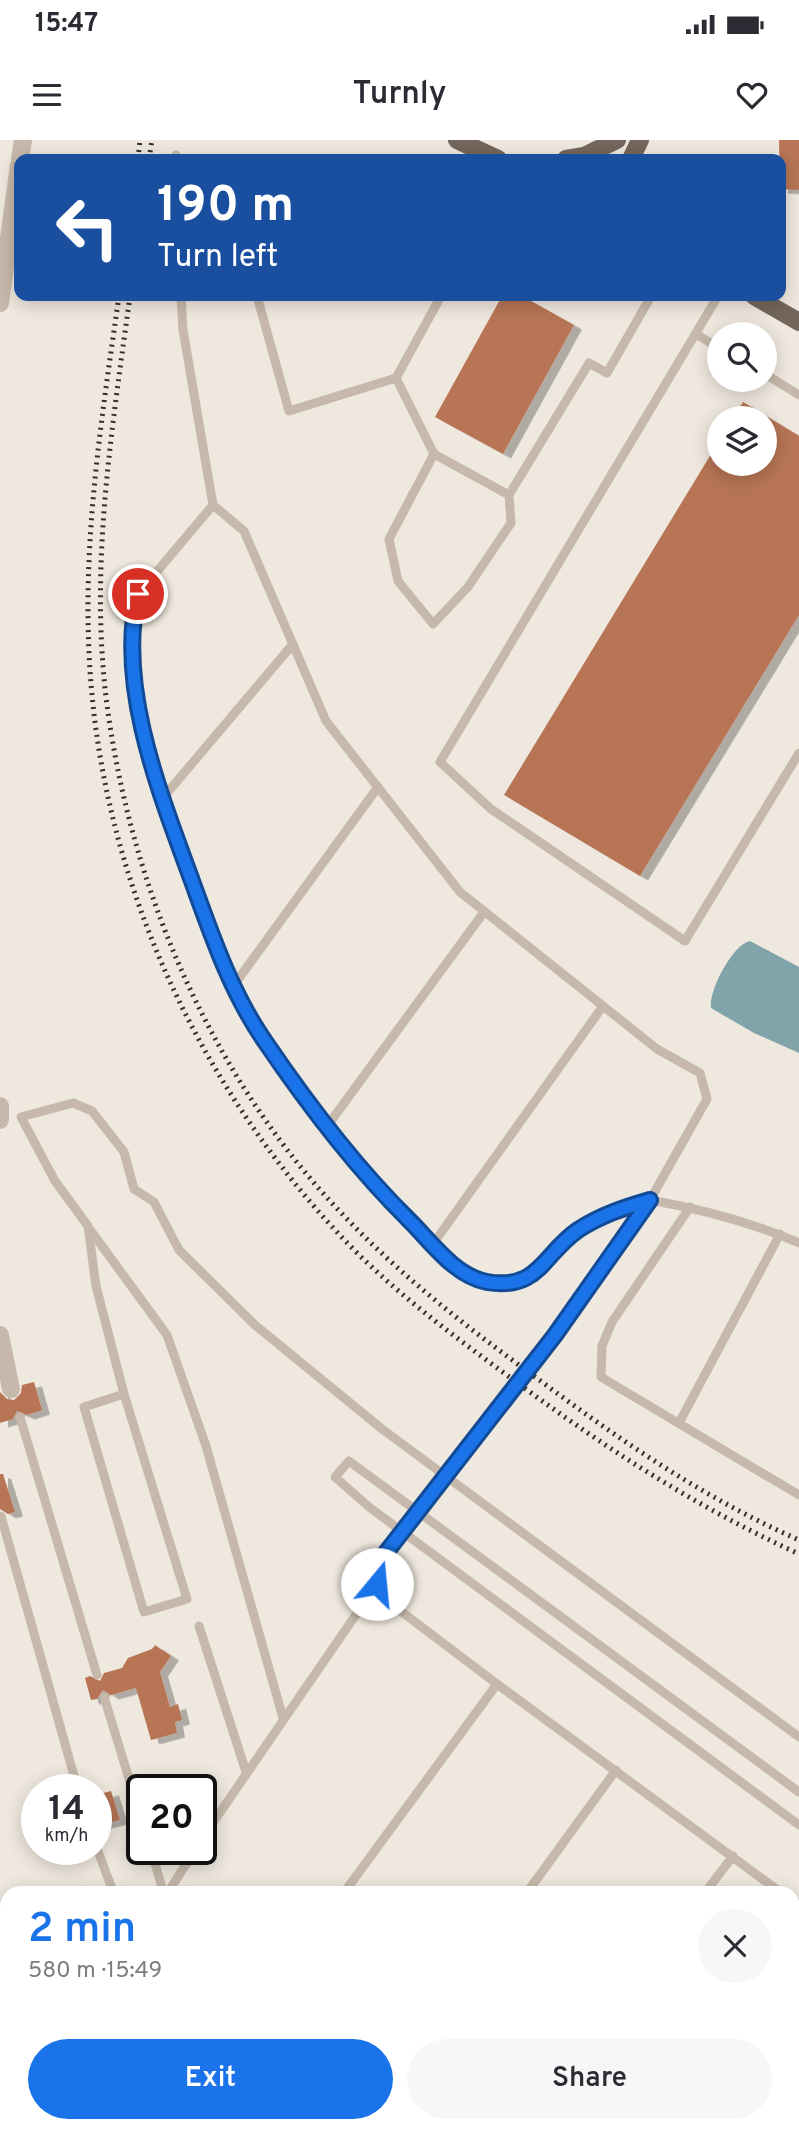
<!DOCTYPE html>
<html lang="en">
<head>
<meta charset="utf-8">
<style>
  :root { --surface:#fff; --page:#f7f7f7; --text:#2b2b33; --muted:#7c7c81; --accent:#1a73e8 }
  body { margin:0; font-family:Overpass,sans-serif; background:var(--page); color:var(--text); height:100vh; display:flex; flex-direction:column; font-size:26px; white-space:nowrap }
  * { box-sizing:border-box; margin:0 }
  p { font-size:23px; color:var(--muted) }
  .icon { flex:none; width:38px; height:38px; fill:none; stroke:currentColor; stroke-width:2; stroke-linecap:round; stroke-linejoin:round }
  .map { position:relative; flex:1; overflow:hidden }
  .sheet { position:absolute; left:0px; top:1746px; width:800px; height:247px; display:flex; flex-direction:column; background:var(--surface); border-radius:21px 21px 0 0; box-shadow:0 4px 18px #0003 }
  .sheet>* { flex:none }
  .top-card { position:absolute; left:14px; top:14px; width:772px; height:147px; border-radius:14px; box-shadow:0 4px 18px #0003; background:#1a4fa0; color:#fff; overflow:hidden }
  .tools { position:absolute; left:707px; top:182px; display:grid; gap:14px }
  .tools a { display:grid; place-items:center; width:70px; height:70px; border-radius:50%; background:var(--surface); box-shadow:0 4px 18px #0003; font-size:35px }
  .speed { position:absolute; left:21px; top:1634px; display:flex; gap:14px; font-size:35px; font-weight:700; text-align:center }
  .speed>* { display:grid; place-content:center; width:91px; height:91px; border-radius:50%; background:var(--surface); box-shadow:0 4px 18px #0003; line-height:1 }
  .speed small { font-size:18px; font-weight:400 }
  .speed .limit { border:4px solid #111; border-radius:10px; background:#fff; color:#111 }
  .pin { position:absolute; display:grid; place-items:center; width:60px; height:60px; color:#fff; margin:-30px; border:4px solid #fff; border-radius:50%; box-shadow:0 2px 7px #0007 }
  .me { position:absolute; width:77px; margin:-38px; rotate:17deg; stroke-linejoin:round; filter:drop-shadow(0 0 5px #0008) }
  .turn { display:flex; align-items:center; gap:24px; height:147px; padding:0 28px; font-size:32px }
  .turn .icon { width:91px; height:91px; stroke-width:2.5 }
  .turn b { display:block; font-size:49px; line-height:60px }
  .round { display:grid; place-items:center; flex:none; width:74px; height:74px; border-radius:37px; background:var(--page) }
  .head { display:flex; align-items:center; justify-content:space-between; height:119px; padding:0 28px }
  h1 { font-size:42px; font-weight:600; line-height:52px; color:var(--accent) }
  .cta { display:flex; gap:14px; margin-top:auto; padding:14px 28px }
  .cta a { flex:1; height:80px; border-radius:42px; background:var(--accent); color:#fff; font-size:28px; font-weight:600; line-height:80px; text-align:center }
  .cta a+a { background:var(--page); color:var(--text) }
  .status { display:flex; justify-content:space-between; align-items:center; height:49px; padding:0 35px; background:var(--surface); direction:ltr }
  .status svg { height:19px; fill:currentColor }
  header { display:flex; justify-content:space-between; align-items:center; height:91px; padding:0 28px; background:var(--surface); font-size:32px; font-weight:600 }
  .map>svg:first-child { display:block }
  .water { fill:#80a4a9 }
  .building { fill:#b77454; filter:url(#shadow) }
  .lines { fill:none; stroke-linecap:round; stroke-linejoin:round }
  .lane { stroke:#c6b9ab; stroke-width:9 }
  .street { stroke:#c6b9ab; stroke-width:18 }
  .primary { stroke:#74665c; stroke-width:18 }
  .rail { stroke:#352e29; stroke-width:5; stroke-dasharray:2 5; stroke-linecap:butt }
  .route-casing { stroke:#114b97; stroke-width:18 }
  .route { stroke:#1a73e8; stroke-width:12 }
</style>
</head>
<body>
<div class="status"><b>15:47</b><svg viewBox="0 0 49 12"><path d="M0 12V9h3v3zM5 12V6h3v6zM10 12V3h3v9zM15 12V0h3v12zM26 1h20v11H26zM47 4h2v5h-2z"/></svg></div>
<header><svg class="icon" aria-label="menu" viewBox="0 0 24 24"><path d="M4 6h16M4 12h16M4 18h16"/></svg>Turnly<svg class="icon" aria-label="heart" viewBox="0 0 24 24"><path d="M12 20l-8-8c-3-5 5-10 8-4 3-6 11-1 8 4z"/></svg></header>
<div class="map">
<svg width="799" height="1993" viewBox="0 0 799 1993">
  <defs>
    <filter id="shadow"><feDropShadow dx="8" dy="4.5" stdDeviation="0" flood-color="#0004"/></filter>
  </defs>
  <rect width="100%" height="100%" fill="#efe8de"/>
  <path class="water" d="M750 801 799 827V913L754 893 711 868C708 851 733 804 750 801Z"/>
  <g class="building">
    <polygon points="779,0 799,0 799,50 780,49"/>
    <polygon points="502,156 522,156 574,185 503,314 435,277"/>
    <polygon points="743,262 799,296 799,475 640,736 504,655 719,301 719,324 765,324 765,278 733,278"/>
    <polygon points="34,1242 42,1270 27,1275 17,1271 13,1279 0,1283 0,1252 7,1259 14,1260 21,1253 22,1245"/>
    <polygon points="0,1334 3,1334 15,1372 8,1374 0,1369"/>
    <polygon points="155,1505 171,1516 160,1532 170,1567 178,1564 182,1580 175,1582 177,1593 151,1600 136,1548 111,1555 103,1550 97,1559 91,1560 85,1538 90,1536 100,1541 104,1533 122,1528 128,1518 152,1509"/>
    <polygon points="111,1651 120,1680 96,1686 96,1655"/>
  </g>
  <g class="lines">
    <g class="lane">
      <polyline points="176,15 176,19"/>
      <polyline points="181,156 183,190 213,365"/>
      <polyline points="257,156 289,271 396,238 441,156"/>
      <polyline points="718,156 440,622 491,669 685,801 799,613"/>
      <polyline points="696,194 719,208"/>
      <polyline points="765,234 799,255"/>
      <polyline points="396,238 434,314"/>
      <polyline points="509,355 434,314 389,399 398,441 433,484 468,447 511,383 509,355 589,223 607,233 650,158 646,156"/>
      <polyline points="162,659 293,504"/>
      <polyline points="234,845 378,647"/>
      <polyline points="328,985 484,772"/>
      <polyline points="690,1067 612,1182 602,1206 601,1237 799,1355"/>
      <polyline points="91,1091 167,1195 206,1306 283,1578"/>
      <polyline points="433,1104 603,866"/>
      <path d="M555 1195 650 1060 606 1073 574 1093 533 1135 515 1144 487 1142 464 1134 374 1046 263 899 225 829 153 637 137 549 131 483 138 454 213 365 244 391 326 581 460 752 657 909 700 933 707 959 650 1060C701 1069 751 1082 799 1103"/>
      <polyline points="124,1254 84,1267 144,1472 187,1459 124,1254 96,1146 88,1086 55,1041 21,977 73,963 92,971 124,1012 134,1049 154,1062 179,1110 255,1185 382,1289 799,1597"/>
      <polyline points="20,1277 97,1535"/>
      <polyline points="679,1283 780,1094"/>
      <polyline points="1,1376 78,1650"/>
      <polyline points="199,1486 246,1632"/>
      <polyline points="497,1544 783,1754"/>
      <polyline points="104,1557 142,1681"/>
      <polyline points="799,1652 349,1321 335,1337 369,1367 799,1685"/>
      <polyline points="201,1700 377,1444"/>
      <polyline points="96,1706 114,1754"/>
      <polyline points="151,1710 164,1754"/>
      <polyline points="167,1754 195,1710"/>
      <polyline points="343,1754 497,1544 394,1466 377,1444 381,1419"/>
      <polyline points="526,1754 616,1630"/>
      <polyline points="704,1754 733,1716"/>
      <polyline points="793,1760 799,1765"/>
      <polyline points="0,1784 7,1805"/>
      <polyline points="793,1867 799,1860"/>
      <polyline points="0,1876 7,1873"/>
      <polyline points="190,1986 191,1991 196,1986"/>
      <polyline points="391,1986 400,1993"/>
      <polyline points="115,1993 118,1986"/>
      <polyline points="519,1993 524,1986"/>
      <polyline points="692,1993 698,1986"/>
    </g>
    <g class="street">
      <polyline points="20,19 23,0"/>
      <polyline points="0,163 19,25"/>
      <polyline points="0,966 0,980"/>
      <polyline points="0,1195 11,1249"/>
      <polyline points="381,1419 555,1195"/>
    </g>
    <g class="primary">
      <polyline points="457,0 498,19"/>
      <polyline points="566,19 584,16 617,0"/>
      <polyline points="631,19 640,0"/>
      <polyline points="754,156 799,182"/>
    </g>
    <g class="rail">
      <polyline points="138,19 140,0"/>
      <polyline points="149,19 152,0"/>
      <path d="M119 156C100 289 79 420 92 555 111 754 201 945 336 1091 391 1151 458 1199 523 1247 613 1313 697 1367 799 1414"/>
      <path d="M130 156C112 289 90 422 106 557 130 750 214 945 351 1083 409 1143 475 1193 542 1242 624 1303 706 1359 799 1400"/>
    </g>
  </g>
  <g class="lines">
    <defs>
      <path id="route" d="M138 454C116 546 161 656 192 741 212 796 231 852 264 900 306 962 356 1028 410 1081 432 1103 455 1136 487 1142 539 1151 543 1114 578 1090 601 1075 623 1068 650 1060L555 1195 381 1419 377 1444"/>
    </defs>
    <use href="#route" class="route-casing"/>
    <use href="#route" class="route"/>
  </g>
</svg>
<div class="tools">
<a><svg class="icon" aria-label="search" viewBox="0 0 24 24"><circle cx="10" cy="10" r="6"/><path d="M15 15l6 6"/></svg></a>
<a><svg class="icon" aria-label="layers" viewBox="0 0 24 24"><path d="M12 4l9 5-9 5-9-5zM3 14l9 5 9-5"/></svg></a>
</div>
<div class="speed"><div>14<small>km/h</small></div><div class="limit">20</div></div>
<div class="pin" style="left:138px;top:454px;background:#d93025"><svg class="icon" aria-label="arrive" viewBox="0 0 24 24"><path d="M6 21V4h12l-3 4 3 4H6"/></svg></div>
<svg class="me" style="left:377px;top:1444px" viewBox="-20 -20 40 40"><circle r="19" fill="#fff"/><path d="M0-13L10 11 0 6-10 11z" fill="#1a73e8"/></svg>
<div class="top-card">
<div class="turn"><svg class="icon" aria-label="left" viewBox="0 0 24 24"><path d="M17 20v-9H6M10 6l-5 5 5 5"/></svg><div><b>190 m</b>Turn left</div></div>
</div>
<section class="sheet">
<div class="head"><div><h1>2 min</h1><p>580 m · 15:49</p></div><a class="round"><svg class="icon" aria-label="close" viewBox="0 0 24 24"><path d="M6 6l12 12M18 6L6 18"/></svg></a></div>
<div class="cta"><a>Exit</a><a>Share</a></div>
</section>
</div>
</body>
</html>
